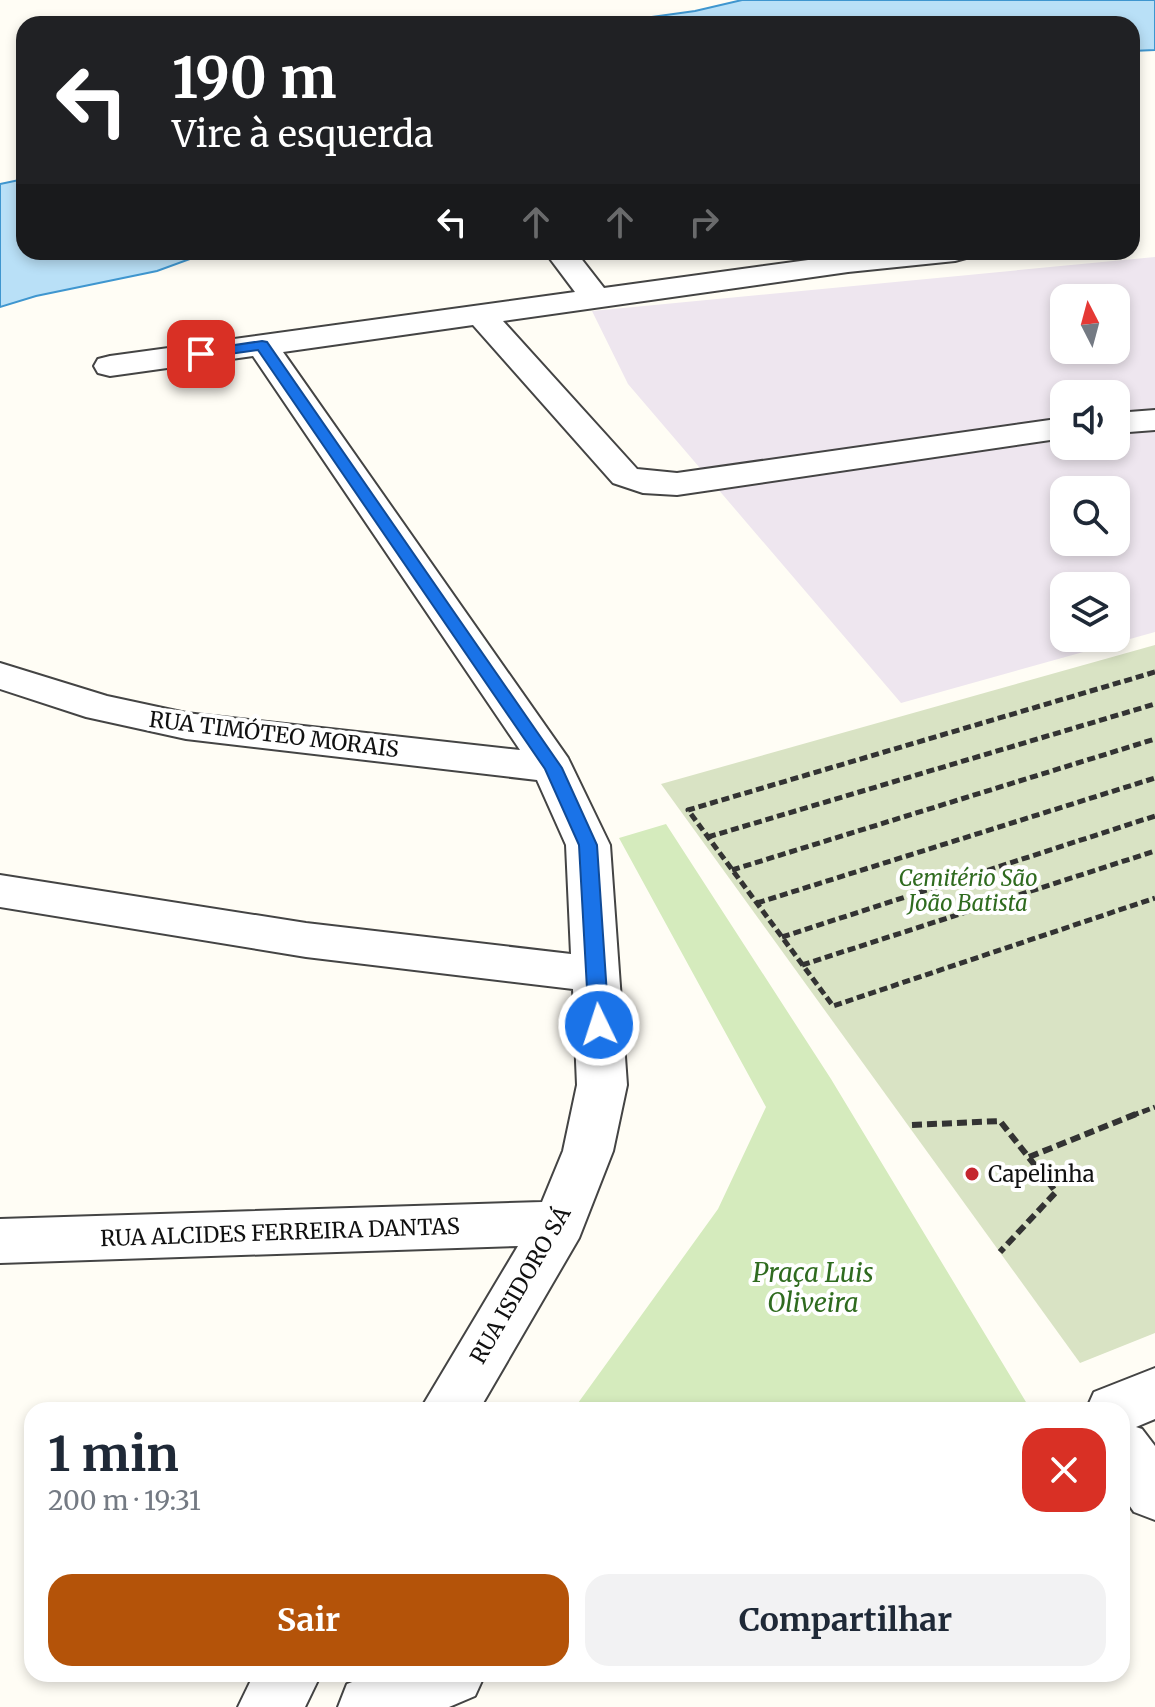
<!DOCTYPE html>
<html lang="pt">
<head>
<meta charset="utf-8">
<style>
  :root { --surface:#fff; --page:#f2f2f3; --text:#1f2937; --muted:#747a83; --accent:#b45309 }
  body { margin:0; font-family:Merriweather,serif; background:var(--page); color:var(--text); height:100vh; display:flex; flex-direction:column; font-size:30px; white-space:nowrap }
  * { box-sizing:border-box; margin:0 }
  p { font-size:26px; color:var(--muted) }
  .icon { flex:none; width:44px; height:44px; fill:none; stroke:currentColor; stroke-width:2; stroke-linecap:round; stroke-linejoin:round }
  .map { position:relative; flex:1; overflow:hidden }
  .panel { position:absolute; left:24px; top:1402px; width:1106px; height:280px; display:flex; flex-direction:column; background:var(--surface); border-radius:24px; box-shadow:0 4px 12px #0003 }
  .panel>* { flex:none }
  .guide { position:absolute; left:16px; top:16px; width:1124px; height:244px; border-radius:24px; box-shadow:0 4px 12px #0003; background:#202124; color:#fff; overflow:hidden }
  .needle { width:52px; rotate:354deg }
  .controls { position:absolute; left:1050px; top:284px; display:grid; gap:16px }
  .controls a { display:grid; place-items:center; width:80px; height:80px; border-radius:16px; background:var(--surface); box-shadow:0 4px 12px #0003; font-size:40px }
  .pin { position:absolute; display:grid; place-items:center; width:68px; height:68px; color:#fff; margin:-34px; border-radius:16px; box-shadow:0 4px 12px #0006 }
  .me { position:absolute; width:88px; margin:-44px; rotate:356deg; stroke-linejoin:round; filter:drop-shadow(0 0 6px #0008) }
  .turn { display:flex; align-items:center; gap:28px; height:168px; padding:0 24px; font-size:36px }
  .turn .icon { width:104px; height:104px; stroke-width:2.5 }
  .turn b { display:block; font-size:56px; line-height:68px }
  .lanes { display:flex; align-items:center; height:76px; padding:0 24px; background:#0003; justify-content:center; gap:40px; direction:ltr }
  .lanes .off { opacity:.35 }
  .round { display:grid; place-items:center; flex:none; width:84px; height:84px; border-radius:24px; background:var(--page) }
  .overview { display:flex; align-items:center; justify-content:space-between; height:136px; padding:0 24px }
  h1 { font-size:48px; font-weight:700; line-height:60px }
  .action { display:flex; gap:16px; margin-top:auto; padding:16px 24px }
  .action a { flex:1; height:92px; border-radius:24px; background:var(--accent); color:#fff; font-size:32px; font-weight:700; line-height:92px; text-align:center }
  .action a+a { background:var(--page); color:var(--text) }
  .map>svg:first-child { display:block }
  .industrial { fill:#eee6ef; fill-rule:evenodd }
  .green { fill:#d5ebbd }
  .cemetery { fill:#d9e3c4 }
  .water { fill:#b9e0f7; stroke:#3f96cf; stroke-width:2 }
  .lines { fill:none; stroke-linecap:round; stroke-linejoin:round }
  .minor-casing { stroke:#444; stroke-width:4 }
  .path-far1 { stroke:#333; stroke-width:5; stroke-dasharray:8 4; stroke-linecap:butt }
  .path { stroke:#333; stroke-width:6; stroke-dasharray:10 5; stroke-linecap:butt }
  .minor { fill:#fff; fill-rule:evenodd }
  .route { fill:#1a73e8; stroke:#114b97; stroke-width:2 }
  .poi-dot { fill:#c4262e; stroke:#fff; stroke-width:3 }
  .labels { text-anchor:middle; stroke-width:8; stroke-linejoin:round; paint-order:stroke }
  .street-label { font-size:22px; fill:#111; stroke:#fff }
  .park-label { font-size:22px; font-style:italic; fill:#2f6b1f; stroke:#fff }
  .poi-label { font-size:22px; fill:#111; stroke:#fff; text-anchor:start }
  .near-park-label { font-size:26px; font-style:italic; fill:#2f6b1f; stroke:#fff }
</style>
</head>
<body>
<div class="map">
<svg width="1155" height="1707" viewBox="0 0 1155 1707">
  <rect width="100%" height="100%" fill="#fffdf5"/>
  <path class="industrial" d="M1155 257V632L901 703 628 384 592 311ZM1064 298H1116V350H1064ZM1064 394H1116V446H1064ZM1064 490H1116V542H1064ZM1064 586H1116V638H1064Z"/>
  <polygon class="green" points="666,824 831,1079 1029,1407 1022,1410 573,1410 718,1209 766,1107 619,838"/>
  <polygon class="cemetery" points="1155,645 1155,1333 1080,1363 661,784"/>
  <g class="water">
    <polygon points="742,0 1155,0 1155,50 1132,51 1132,24 601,24 695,11"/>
    <polygon points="24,179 24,252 209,252 157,271 36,296 0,307 0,184"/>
  </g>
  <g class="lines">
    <defs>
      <g id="minor">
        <polygon points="545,252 576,252 604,288 867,252 970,252 966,258 955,261 848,272 503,321 637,469 677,473 1064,418 1064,438 677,495 643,493 613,483 473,325 283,352 568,758 610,845 627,1085 613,1151 579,1238 479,1410 420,1410 518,1246 0,1263 0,1219 542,1202 563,1151 577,1085 573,989 306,957 0,907 0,875 306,923 571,954 566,845 537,780 186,739 86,717 0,689 0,663 107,696 186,713 520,750 253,356 110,376 98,373 94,366 98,359 110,356 575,292"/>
        <polygon points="1155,410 1155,430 1116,433 1116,413"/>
        <polygon points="1155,1368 1155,1419 1136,1427 1142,1429 1155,1446 1155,1520 1134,1512 1122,1495 1122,1410 1086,1410 1094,1392"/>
        <polygon points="254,1674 321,1674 305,1707 238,1707"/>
        <polygon points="373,1674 485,1674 475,1696 449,1707 338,1707 347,1684"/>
      </g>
    </defs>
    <use href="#minor" class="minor-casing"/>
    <g class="path-far1">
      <polyline points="1155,672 688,810 833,1006 1155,898"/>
      <polyline points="708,837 1155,704"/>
      <polyline points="732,870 1155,739"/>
      <polyline points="757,903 1155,778"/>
      <polyline points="782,937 1155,816"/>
      <polyline points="802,965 1155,851"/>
      <polyline points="1131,1116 1155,1107"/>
    </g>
    <g class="path">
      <polyline points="912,1125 1000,1121 1056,1192 1000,1252"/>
      <polyline points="1029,1157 1136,1114"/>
    </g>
    <use href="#minor" class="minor"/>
  </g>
  <polygon class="route" points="262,341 267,342 562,768 597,845 609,1025 606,1030 592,1030 589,1025 579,845 545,769 258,350 201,358 195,354 201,350"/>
  <circle class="poi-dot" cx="972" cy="1174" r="8"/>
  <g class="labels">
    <g class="street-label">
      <text transform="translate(274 734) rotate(7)" y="8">RUA TIMÓTEO MORAIS</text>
      <text transform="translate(280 1232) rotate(-2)" y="8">RUA ALCIDES FERREIRA DANTAS</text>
      <text transform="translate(520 1285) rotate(-60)" y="8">RUA ISIDORO SÁ</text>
    </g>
    <g class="park-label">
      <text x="968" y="886">Cemitério São<tspan x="968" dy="25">João Batista</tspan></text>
    </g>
    <g class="poi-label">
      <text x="988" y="1182">Capelinha</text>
    </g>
    <g class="near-park-label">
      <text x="813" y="1282">Praça Luis<tspan x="813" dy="30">Oliveira</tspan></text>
    </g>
  </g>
</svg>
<div class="controls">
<a><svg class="needle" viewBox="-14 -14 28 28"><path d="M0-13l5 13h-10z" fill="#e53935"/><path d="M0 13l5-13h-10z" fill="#747a83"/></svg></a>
<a><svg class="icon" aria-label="sound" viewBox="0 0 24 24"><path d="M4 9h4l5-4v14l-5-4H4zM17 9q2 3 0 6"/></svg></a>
<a><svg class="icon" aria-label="search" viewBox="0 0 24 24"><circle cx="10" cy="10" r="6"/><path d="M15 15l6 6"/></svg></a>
<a><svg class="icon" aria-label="layers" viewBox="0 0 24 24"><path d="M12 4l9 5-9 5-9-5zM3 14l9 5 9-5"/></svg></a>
</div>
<div class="pin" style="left:201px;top:354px;background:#d93025"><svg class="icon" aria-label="arrive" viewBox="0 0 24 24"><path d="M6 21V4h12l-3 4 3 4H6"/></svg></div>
<svg class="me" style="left:599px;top:1025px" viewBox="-20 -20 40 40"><circle r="17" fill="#1a73e8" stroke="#fff" stroke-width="3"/><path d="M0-11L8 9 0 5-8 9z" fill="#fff"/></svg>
<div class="guide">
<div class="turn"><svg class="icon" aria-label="left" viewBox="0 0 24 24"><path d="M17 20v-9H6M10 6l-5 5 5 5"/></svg><div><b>190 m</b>Vire à esquerda</div></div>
<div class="lanes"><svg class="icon" aria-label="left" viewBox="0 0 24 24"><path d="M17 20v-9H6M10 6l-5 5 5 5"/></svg><svg class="icon off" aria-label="ahead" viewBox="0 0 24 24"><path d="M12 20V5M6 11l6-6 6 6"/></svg><svg class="icon off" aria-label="ahead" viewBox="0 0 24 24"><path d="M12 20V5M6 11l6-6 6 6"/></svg><svg class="icon off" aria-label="right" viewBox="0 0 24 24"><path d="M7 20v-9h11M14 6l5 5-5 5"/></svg></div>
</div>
<section class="panel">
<div class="overview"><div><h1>1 min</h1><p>200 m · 19:31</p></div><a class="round" style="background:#d93025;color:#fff"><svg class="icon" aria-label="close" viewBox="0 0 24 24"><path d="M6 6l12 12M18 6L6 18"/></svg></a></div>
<div class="action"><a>Sair</a><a>Compartilhar</a></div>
</section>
</div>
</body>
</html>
